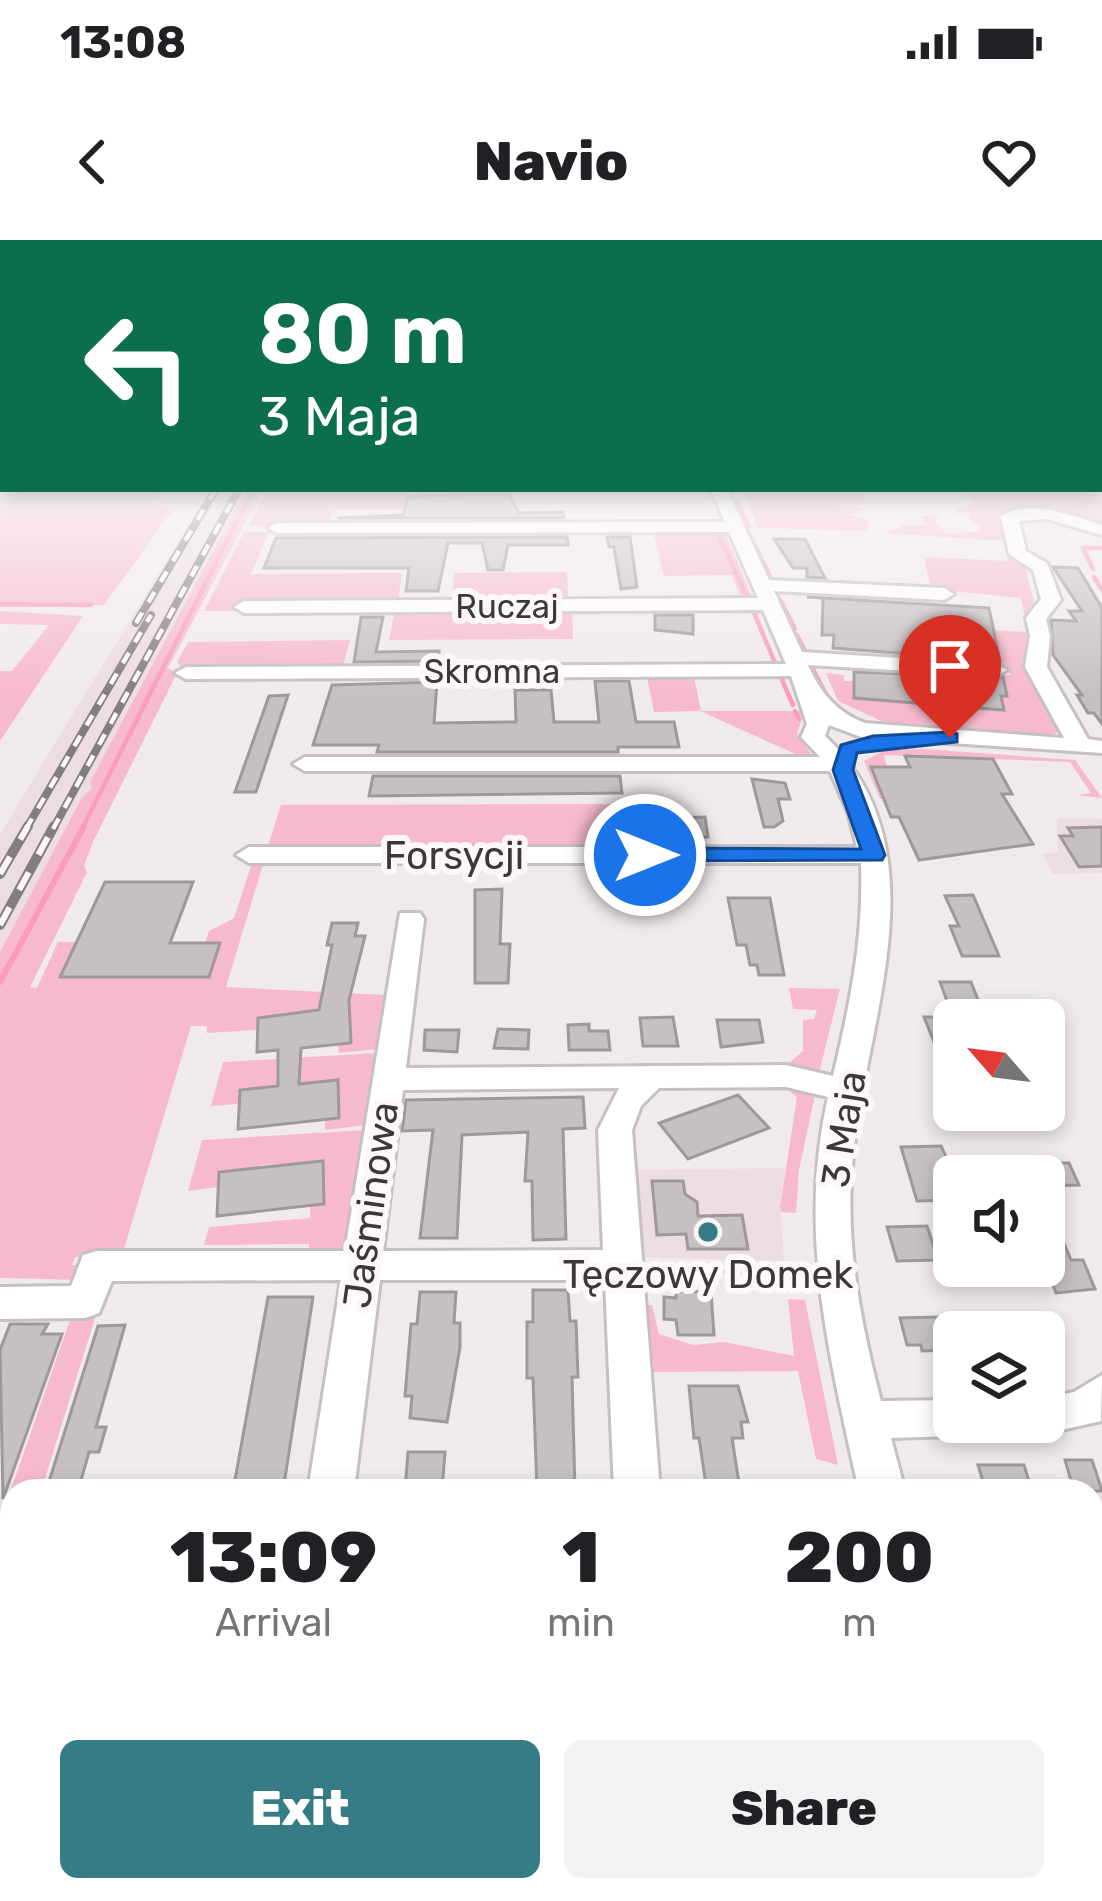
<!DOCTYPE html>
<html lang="en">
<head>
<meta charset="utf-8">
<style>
  :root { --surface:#fff; --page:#f2f2f2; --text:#202124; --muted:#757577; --accent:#357c87 }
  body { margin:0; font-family:Rubik,sans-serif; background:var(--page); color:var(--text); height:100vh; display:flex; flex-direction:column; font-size:45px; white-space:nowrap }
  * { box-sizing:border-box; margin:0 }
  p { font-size:39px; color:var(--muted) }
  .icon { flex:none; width:66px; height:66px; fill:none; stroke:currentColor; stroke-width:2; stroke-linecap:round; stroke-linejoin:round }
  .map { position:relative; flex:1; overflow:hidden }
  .drawer { position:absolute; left:0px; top:1239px; width:1104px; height:423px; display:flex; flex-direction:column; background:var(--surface); border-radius:36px 36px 0 0; box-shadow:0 6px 18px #0003 }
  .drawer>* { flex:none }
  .guide { position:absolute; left:0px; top:0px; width:1104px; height:252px; box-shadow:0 6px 18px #0003; background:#0b6e4f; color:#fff; overflow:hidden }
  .needle { width:78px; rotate:298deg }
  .buttons { position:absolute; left:933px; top:759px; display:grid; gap:24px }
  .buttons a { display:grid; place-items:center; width:132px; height:132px; border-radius:18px; background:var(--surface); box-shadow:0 6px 18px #0003; font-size:60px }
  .pin { position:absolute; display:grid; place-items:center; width:102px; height:102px; color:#fff; margin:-123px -51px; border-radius:50% 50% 50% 0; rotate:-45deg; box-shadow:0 0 12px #0007 }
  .pin .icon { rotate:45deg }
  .me { position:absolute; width:132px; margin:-66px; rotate:90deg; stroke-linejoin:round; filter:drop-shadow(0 0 9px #0008) }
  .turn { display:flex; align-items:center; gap:42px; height:252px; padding:0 60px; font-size:54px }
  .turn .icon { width:156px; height:156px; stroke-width:2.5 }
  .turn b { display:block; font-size:84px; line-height:102px }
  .eta { display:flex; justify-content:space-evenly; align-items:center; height:204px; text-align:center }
  .eta b { font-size:72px; font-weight:800; line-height:84px }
  .button { display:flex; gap:24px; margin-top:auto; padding:24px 60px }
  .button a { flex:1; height:138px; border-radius:18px; background:var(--accent); color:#fff; font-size:48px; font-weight:800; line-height:138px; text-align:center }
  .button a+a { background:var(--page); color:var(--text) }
  .status { display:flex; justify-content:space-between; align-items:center; height:84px; padding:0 60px; background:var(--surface); direction:ltr }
  .status svg { height:33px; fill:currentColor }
  header { display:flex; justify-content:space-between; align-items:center; height:156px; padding:0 60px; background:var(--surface); font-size:54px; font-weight:800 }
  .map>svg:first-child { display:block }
  .built { fill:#ecdde2 }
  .green { fill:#f7bacc }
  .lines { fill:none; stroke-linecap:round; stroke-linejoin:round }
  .stream-far1 { stroke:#fa9cba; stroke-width:4.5 }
  .stream { stroke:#fa9cba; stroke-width:6 }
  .building { fill:#c7c0c1; stroke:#9f989a; stroke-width:3 }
  .minor-casing { stroke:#c6c0c1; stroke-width:6 }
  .minor { fill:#fff; fill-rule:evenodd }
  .rail-far1-casing { stroke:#827d7e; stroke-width:8 }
  .rail-casing { stroke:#827d7e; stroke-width:10 }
  .rail-far1 { stroke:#fef7f9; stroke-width:4.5; stroke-dasharray:12; stroke-linecap:butt }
  .rail { stroke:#fef7f9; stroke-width:6; stroke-dasharray:20; stroke-linecap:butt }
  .route { fill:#1a73e8; stroke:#114b97; stroke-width:3 }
  .poi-dot { fill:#357c87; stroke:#fef7f9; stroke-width:4.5 }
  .labels { text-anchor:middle; stroke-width:12; stroke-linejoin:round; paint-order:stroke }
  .far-street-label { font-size:33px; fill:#3b3838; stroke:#fef7f9 }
  .street-label { font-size:39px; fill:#3b3838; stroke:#fef7f9 }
  .poi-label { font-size:39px; fill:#3b3838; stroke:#fef7f9 }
</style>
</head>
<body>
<div class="status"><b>13:08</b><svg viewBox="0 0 49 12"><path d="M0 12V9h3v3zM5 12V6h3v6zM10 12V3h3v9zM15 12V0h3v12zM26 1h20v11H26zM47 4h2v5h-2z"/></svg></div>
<header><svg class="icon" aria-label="back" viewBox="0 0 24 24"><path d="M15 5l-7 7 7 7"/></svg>Navio<svg class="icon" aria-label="heart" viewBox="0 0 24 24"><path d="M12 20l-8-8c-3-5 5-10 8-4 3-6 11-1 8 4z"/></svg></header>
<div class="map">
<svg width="1102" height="1661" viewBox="0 0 1102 1661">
  <rect width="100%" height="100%" fill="#f1eaec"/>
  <g class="built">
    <polygon points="0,223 3,249 163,249 153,266 0,266"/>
    <polygon points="210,249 246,249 90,542 92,547 82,557 0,712 0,594"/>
    <polygon points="1057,578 1102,579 1102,633 1053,634 1042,614 1058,612"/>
    <polygon points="785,928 780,967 784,1021 635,1017 630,930"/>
    <polygon points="900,1650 902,1661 777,1661 774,1652"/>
  </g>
  <g class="green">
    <polygon points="1102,243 1102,288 1015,272 1006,276 1026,327 1037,328 1026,330 1034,363 1043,364 1035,396 1068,490 1042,497 894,487 838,461 826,433 844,435 844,441 853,441 854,458 886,461 890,431 865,428 900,427 901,444 947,436 922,432 955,432 959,449 1003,469 1004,440 980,436 1010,435 1010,429 975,422 1000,422 997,407 946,417 945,411 891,386 1028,392 1021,358 931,349 924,317 1008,321 1005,301 883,293 906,285 926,285 921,276 940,275 935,280 946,293 977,292 981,287 968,278 971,274 953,271 975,262 965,258 967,249 1101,249"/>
    <polygon points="246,249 263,249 168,428 177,433 173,441 93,602 84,626 87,632 30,747 37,748 58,702 76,702 61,737 220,704 205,703 209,691 234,678 251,626 264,621 226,747 386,755 377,809 339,813 338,804 351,802 349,770 258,778 257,790 207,793 207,786 191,786 123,1012 117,1016 75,1017 72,1025 89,1026 82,1040 0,1038 0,712 82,557 92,548 90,542"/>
    <polygon points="268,249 503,249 465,250 462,270 333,270 327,286 249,286"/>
    <polygon points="741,249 865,249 863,265 835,264 866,268 850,275 868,280 869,291 758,288 746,261 807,262 745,259"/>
    <polygon points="0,266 166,266 171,272 104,365 0,367"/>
    <polygon points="724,290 754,362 625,360 740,355 732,335 664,336 653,291"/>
    <polygon points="244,292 275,292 268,294 251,334 402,333 398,360 410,360 242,364 238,371 204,371"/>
    <polygon points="567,332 568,358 615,361 417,365 415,360 453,360 454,333"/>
    <polygon points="572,368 573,399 389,400 395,370"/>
    <polygon points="0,371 83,376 0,501 0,431 12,431 49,385 0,384"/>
    <polygon points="350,400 342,430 183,430 177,422 188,402"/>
    <polygon points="647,437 694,437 701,471 799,471 802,479 797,493 814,518 802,517 700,471 654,472"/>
    <polygon points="924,509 1075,520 1102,558 1077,555 1091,553 1070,522 884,515 887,527 870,528 881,554 898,555 897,559 880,559 864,521 885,510"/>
    <polygon points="641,564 646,607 268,606 281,565"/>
    <polygon points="789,748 840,749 819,833 783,828 803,811 803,780 814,779 817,770 793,769"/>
    <polygon points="377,813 367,885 325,890 325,880 339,878 338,841 241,850 239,864 211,866 223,822"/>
    <polygon points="780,844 815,855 799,930 796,973 781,972 780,967 797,857"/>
    <polygon points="366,890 346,1008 309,1012 309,1004 204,1005 209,987 310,978 310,966 324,964 323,922 262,925 218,947 188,951 202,900"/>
    <polygon points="631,1027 800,1034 802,1044 786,1044 785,1035 638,1030 640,1065 652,1065 659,1094 693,1105 725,1102 794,1116 788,1059 805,1060 838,1225 816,1219 798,1131 646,1132"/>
    <polygon points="97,1072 41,1251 12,1251 12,1345 0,1355 0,1281 72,1074"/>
    <polygon points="1102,1382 1102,1661 1036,1661 1033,1650 1092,1650 1092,1383"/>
    <polygon points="172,1650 342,1650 341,1661 170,1661"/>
  </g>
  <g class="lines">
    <g class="stream-far1">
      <polyline points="737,262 749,286"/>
      <polyline points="717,291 748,359"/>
      <polyline points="755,306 761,318"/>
      <polyline points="763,322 772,341"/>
      <polyline points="1093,329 1083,308 1102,308"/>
      <polyline points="1094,337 1102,350"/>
      <polyline points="780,360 795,389"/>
      <polyline points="0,364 91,365"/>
      <polyline points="752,368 775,423"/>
      <polyline points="797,395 807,415"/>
      <polyline points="809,421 828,459"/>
      <polyline points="773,433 779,433 793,465"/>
      <polyline points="795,471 799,479"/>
      <polyline points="82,589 253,249"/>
    </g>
    <polyline class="stream" points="0,742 84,586"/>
  </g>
  <g class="building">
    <polygon points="477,254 509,254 519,273 563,272 564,278 337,278 403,275 408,257"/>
    <polygon points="567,297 568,305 508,305 503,330 488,330 482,303 448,303 438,351 406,351 409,328 264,328 276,298"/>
    <polygon points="607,297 630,297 637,347 621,349 614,307 609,307"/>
    <polygon points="774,299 805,299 825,338 807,337 807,328 793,328"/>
    <polygon points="1053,327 1078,328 1102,368 1102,484 1094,473 1088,473 1077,455 1082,455 1053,415 1051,380 1076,381 1069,371 1082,371"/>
    <polygon points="807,357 989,368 1000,421 833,408 834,395 822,395 823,358"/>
    <polygon points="655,375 693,375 693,394 655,390"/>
    <polygon points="361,377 383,377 376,412 439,411 438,421 354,422"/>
    <polygon points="854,432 1003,437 1007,456 1001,456 1004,470 854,458"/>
    <polygon points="595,441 629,441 636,482 674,482 679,507 618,507 618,512 377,512 379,505 313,505 332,445 437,442 434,483 516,482 515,450 551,450 554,482 599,482"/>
    <polygon points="288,455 256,552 235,552 269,456"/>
    <polygon points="905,516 993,519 1012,554 1002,554 1033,604 919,620 899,577 891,577 871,527 910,527"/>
    <polygon points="373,536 620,536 622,553 369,556"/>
    <polygon points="752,539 785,543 790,559 778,559 783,581 774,587 764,587"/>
    <polygon points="705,577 708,597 673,597 671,578"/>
    <polygon points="1102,587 1102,626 1079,627 1060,596 1073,596 1068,588"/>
    <polygon points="105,642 193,642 170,703 220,703 209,737 60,737"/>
    <polygon points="502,649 500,704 510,704 508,743 475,743 475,650"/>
    <polygon points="973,655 999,716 962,716 950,686 959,686 945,656"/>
    <polygon points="728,658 770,658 784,735 759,735 757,725 750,725 746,705 737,705"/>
    <polygon points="332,683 358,683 355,696 365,696 349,760 351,803 301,808 299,844 338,840 339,878 238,889 240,850 278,846 278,810 257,812 258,778 319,770 332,705 327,705"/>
    <polygon points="940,742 971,742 986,780 954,779 954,801 934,802 924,777 953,777"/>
    <polygon points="673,777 678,806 643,806 640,778"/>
    <polygon points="717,780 759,780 763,802 721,807"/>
    <polygon points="589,784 589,791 608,791 610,810 569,810 568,785"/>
    <polygon points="498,789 529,790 528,809 494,808"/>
    <polygon points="425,790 459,790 457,812 424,810"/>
    <polygon points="738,855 769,888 688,919 659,883"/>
    <polygon points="583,857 585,888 563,889 566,999 533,1000 532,941 525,941 528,892 462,895 457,998 420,998 433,890 402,891 406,860"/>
    <polygon points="941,906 954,933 954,960 917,961 901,907"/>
    <polygon points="323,921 324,964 217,976 219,932"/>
    <polygon points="1035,923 1069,923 1079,945 1045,946"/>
    <polygon points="652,941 683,941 685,954 697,962 698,976 742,975 748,1009 688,1009 686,994 657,995"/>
    <polygon points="1044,955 1071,1020 1083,1020 1095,1049 1056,1053 1044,1022"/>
    <polygon points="927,986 938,1020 897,1021 887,987"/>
    <polygon points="533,1050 568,1050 570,1081 576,1081 578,1137 572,1137 575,1251 537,1251 533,1138 527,1138 527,1082 533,1082"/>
    <polygon points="676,1051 711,1052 714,1095 678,1095 676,1080 664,1079 664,1057 676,1058"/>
    <polygon points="420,1052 456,1052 454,1083 460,1083 460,1107 447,1182 410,1178 412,1156 405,1156 411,1084 417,1084"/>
    <polygon points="268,1057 313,1057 283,1251 233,1251"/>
    <polygon points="938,1077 948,1110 922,1111 921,1105 907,1105 900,1078"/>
    <polygon points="10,1084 48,1084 42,1094 62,1094 3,1259 0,1110"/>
    <polygon points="125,1085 96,1187 106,1187 99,1212 89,1212 78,1251 46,1251 98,1086"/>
    <polygon points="689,1146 738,1146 748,1182 741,1182 743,1198 732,1198 739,1243 706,1245 699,1198 694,1198"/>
    <polygon points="408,1212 445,1212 442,1251 405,1251"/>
    <polygon points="1065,1220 1092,1220 1102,1251 1074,1251"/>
    <polygon points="978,1225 1024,1225 1032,1251 986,1251"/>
  </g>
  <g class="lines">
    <defs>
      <g id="minor">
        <path d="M711 249H727L769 340 944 348 954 354 944 360 774 351 802 412 996 424 1007 430 996 436 808 425C820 452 836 472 865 483L1064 498 1025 427 1030 396 1026 378 1041 359 1033 330 1009 314 1001 276C1030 259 1071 275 1102 285V295L1047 279 1019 281 1026 311 1047 323 1061 360 1046 379 1050 396 1047 427 1088 499 1102 501V513L861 497 829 485 825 496C947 611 863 785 852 925 845 1005 861 1084 881 1161L954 1160V1182H974L969 1191 954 1196 891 1198 905 1251H859C830 1118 797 993 828 857L786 847 659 848 641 866 632 890 660 1251H614L605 1040H380L354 1251H308L341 1040 112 1041 99 1073 85 1078 0 1079V1047L71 1046 83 1015 97 1011H345L400 673H420L424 679 406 828 786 825 833 836C850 764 864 697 861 623H249L236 615 249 607H857L848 572 830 531H305L293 524 305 517H820L801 497 807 484 791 436 186 439 175 433 186 427 786 424 763 370 244 373 234 367 244 361 758 358 729 292 277 293 268 288 277 283 725 282ZM619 848 598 890 603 1010 383 1011 403 850Z"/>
        <polygon points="1102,1135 1101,1181 1044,1194 1029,1189 1025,1182 1044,1182 1044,1158 1074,1152"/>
        <polygon points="12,1351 12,1399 0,1402 0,1354"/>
        <polygon points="947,1650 1003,1650 1006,1661 948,1661"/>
      </g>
    </defs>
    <use href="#minor" class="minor-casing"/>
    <use href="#minor" class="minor"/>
    <defs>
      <g id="rail-far1">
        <polyline points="136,383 216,249"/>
        <polyline points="26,589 151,375"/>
        <polyline points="53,589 239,249"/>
      </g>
      <g id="rail">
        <polyline points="0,634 28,586"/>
        <polyline points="0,685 54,586"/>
      </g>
    </defs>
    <use href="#rail-far1" class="rail-far1-casing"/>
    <use href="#rail" class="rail-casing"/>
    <use href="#rail-far1" class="rail-far1"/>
    <use href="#rail" class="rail"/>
  </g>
  <linearGradient id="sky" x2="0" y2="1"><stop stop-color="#afaad6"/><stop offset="0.49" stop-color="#f9f6f6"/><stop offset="1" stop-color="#f9f6f6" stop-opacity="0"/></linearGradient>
  <rect width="1102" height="455" fill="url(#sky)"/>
  <polygon class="route" points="950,492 957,494 957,502 857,513 853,530 885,615 882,620 645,621 634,615 645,608 861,609 833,530 841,505 873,496"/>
  <circle class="poi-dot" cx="708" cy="992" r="12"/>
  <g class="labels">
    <g class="far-street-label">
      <text x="507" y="378">Ruczaj</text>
      <text x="492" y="443">Skromna</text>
    </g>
    <g class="street-label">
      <text x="454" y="629">Forsycji</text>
      <text transform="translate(843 889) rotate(-81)" y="14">3 Maja</text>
      <text transform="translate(370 965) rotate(-82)" y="14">Jaśminowa</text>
    </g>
    <g class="poi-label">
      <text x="708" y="1048">Tęczowy Domek</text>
    </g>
  </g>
</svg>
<div class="buttons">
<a><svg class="needle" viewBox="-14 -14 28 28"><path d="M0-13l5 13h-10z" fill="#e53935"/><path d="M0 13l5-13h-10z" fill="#757577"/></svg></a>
<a><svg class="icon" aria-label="sound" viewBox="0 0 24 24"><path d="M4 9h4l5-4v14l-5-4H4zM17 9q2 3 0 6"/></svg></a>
<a><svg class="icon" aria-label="layers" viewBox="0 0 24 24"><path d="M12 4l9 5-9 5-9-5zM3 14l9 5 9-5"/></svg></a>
</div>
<div class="pin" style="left:950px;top:498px;background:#d93025"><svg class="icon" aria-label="arrive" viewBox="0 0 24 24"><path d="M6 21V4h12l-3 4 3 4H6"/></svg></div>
<svg class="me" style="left:645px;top:615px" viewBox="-20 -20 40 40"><circle r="17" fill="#1a73e8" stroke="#fff" stroke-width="3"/><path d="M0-11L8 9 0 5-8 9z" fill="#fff"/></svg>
<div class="guide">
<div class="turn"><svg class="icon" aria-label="left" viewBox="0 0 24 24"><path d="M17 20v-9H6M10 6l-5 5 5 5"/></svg><div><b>80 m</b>3 Maja</div></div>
</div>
<section class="drawer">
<div class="eta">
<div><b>13:09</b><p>Arrival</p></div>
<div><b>1</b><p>min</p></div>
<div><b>200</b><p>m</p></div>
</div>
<div class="button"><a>Exit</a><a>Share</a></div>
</section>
</div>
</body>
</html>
